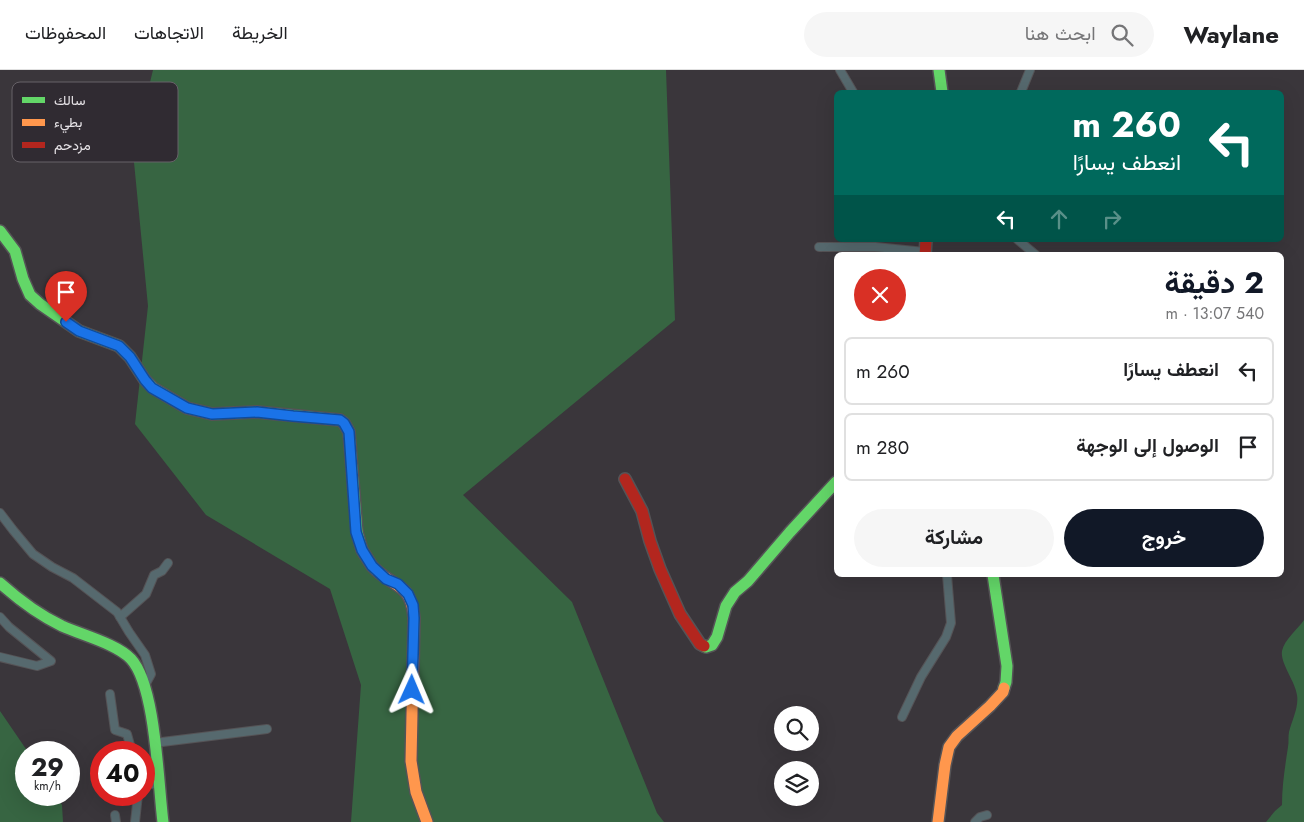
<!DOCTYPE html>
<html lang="ar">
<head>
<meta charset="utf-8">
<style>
  :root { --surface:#fff; --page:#f6f6f6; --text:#202124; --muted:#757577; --line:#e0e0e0; --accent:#111827 }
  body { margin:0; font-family:Jost,Vazirmatn,sans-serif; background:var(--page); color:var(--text); direction:rtl; height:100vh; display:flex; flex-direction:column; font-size:19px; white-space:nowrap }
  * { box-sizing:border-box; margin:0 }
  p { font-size:16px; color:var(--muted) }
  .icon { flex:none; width:28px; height:28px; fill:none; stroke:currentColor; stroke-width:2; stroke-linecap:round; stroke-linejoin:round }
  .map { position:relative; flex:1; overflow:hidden; direction:ltr }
  .drawer { position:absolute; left:834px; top:182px; width:450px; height:325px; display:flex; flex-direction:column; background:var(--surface); border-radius:8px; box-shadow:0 5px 20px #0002; direction:rtl }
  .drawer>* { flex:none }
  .banner { position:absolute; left:834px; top:20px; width:450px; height:152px; border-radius:8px; box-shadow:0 5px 20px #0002; direction:rtl; background:#00695c; color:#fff; overflow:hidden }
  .buttons { position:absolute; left:774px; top:636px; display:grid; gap:10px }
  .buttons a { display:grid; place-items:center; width:45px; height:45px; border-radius:50%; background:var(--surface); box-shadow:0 5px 20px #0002; font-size:25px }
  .speed { position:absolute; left:15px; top:671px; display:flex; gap:10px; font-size:25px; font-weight:700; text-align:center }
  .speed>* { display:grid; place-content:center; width:65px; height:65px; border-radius:50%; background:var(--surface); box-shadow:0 5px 20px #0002; line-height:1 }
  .speed small { font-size:12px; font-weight:400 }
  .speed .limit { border:8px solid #d22; background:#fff; color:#111 }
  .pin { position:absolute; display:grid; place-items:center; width:42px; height:42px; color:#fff; margin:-51px -21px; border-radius:50% 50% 50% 0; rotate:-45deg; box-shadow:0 0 5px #0007 }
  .pin .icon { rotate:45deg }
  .me { position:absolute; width:55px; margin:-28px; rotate:1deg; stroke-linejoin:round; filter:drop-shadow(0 0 4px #0008) }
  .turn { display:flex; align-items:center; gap:18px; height:105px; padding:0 20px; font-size:22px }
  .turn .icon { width:65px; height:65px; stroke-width:2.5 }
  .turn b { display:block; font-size:35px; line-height:42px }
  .lanes { display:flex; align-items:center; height:48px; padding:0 20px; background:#0003; justify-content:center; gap:25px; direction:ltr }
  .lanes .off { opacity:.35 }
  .round { display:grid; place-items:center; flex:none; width:52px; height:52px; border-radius:26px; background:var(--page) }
  .summary { display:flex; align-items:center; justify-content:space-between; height:85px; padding:0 20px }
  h1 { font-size:30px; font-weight:700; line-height:38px; color:var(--accent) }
  .primary-button { display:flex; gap:10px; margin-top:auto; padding:10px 20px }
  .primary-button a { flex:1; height:58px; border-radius:30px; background:var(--accent); color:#fff; font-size:20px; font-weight:700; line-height:58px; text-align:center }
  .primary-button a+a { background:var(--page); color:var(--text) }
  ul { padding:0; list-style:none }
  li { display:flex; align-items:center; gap:15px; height:68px; margin:0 10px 8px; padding:0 10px; border:2px solid var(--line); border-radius:8px }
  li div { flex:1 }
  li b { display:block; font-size:19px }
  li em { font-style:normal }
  header { display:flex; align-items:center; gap:30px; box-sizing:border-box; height:70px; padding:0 25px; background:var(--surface); border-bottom:1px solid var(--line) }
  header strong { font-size:24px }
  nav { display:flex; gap:28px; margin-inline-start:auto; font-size:18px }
  .search { width:350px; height:45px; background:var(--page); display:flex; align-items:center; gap:12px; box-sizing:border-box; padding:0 18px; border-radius:28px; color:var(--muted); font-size:19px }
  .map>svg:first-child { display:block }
  .green { fill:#376542 }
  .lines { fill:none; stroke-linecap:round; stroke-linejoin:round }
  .street-casing { stroke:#555356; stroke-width:10 }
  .fast-casing { stroke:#555356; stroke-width:14 }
  .slow-casing { stroke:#555356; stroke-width:14 }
  .jam-casing { stroke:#555356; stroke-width:14 }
  .street { stroke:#56696e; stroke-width:8 }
  .fast { stroke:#63d668; stroke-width:11 }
  .slow { stroke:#ff974d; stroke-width:11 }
  .jam { stroke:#b3261e; stroke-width:11 }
  .route-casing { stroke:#114b97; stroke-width:12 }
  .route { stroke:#1a73e8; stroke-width:9 }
  .key { fill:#302b32; stroke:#676268; stroke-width:1 }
  .key-label { font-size:14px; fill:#e6e3e7 }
</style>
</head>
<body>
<header>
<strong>Waylane</strong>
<div class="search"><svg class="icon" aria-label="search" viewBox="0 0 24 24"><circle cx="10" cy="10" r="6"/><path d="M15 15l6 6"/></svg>ابحث هنا</div>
<nav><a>الخريطة</a><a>الاتجاهات</a><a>المحفوظات</a></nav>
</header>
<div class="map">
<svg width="1304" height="752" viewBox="0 0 1304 752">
  <rect width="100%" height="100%" fill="#3a363b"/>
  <g class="green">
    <polygon points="153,0 666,0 675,250 463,425 572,532 657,743 664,752 351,752 361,615 330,519 206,445 135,354 148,236 133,82"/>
    <path d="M1304 550V752H1266L1275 741 1282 735C1282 715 1285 697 1288 677 1289 672 1288 667 1289 662 1292 650 1299 637 1297 625 1295 611 1280 593 1282 581 1284 570 1298 559 1304 550Z"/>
    <polygon points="0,641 28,682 26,682 26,725 56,725 62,735 63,752 0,752"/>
  </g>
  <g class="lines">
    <defs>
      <g id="street">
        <polyline points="840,0 853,22"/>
        <polyline points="1021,22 1030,0"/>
        <polyline points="1018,170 1036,185"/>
        <polyline points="819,177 875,177 925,182"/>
        <polyline points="0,443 13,460 33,484 52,497 73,508 117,542 129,562 145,585 151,604 145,615"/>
        <polyline points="0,547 9,557 51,591 37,596 0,587"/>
        <polyline points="120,547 146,524 154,505 162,501 168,493"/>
        <polyline points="110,624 115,660 127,664 132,682"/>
        <polyline points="902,647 921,607 946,567 951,553 947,505"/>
        <polyline points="154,673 267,659"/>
        <polyline points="144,714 148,713 158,715"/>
        <polyline points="115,745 116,752"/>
        <polyline points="135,752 138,725"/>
        <polyline points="975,752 980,747 987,745"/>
      </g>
      <g id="fast">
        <polyline points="939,0 942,22"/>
        <polyline points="0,161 15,181 23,209 30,225 40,234 79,261 119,276 130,287 145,310 153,318 187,338 212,344 257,342 340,350 344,353 349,362 357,462 362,480 372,496 376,500"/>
        <polyline points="993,505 1007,596 1006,612 1004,618"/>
        <path d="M0 513C19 530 39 545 62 556 82 565 117 574 131 589 156 616 158 714 163 752"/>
        <polyline points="704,576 706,577 712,575 717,567 726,536 735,522 748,511 790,462 836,412"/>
      </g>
      <g id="slow">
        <path d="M376 500C397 519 411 514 414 548L411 691 416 722 427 752"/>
        <polyline points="938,752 945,695 949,677 957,666 990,636 1003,622 1004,618"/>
      </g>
      <g id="jam">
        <polyline points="925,185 926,170"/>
        <polyline points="625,409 642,441 650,471 660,499 680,544 700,574 704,576"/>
      </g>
    </defs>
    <use href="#street" class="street-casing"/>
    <use href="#fast" class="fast-casing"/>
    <use href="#slow" class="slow-casing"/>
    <use href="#jam" class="jam-casing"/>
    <use href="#street" class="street"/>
    <use href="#fast" class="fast"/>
    <use href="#slow" class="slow"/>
    <use href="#jam" class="jam"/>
  </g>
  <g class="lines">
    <defs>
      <polyline id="route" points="66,252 79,261 119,276 130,287 145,310 152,318 187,338 212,344 257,342 293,346 340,350 344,353 349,362 356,462 362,480 372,496 386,509 398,514 408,524 413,535 414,548 412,620"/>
    </defs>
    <use href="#route" class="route-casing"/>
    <use href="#route" class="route"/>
  </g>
  <rect x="12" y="12" width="166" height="80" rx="8" class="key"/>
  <rect x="22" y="27" width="23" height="6" fill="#63d668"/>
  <rect x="22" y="49" width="23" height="7" fill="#ff974d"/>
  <rect x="22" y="72" width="23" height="6" fill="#b3261e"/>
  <g class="key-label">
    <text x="54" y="35">سالك</text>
    <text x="54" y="57">بطيء</text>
    <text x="54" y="80">مزدحم</text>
  </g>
</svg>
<div class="buttons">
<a><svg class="icon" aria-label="search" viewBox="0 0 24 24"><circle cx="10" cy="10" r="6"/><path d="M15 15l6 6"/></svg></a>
<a><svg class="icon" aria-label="layers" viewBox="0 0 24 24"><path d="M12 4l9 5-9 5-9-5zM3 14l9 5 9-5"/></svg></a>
</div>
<div class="speed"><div>29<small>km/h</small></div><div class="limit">40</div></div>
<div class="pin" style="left:66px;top:252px;background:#d93025"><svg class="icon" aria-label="arrive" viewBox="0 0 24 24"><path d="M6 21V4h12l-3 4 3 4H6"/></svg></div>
<svg class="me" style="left:412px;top:620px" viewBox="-20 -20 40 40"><path d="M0-17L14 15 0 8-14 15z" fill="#1a73e8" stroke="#fff" stroke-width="4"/></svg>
<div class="banner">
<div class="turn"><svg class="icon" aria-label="left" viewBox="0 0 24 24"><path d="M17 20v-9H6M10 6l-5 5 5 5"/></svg><div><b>260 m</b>انعطف يسارًا</div></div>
<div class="lanes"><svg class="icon" aria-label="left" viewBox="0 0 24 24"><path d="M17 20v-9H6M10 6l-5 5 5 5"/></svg><svg class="icon off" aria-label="ahead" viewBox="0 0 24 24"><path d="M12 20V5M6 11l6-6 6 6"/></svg><svg class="icon off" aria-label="right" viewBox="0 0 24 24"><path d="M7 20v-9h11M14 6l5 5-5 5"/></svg></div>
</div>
<section class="drawer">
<div class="summary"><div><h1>2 دقيقة</h1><p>540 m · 13:07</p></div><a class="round" style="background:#d93025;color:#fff"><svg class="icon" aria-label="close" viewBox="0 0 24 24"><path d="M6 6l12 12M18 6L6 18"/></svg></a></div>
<ul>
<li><svg class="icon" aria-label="left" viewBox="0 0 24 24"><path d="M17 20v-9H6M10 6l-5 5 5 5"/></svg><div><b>انعطف يسارًا</b></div><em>260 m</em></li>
<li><svg class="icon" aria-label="arrive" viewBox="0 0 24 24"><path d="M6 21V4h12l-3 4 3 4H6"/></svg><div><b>الوصول إلى الوجهة</b></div><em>280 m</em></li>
</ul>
<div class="primary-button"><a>خروج</a><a>مشاركة</a></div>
</section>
</div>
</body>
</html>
